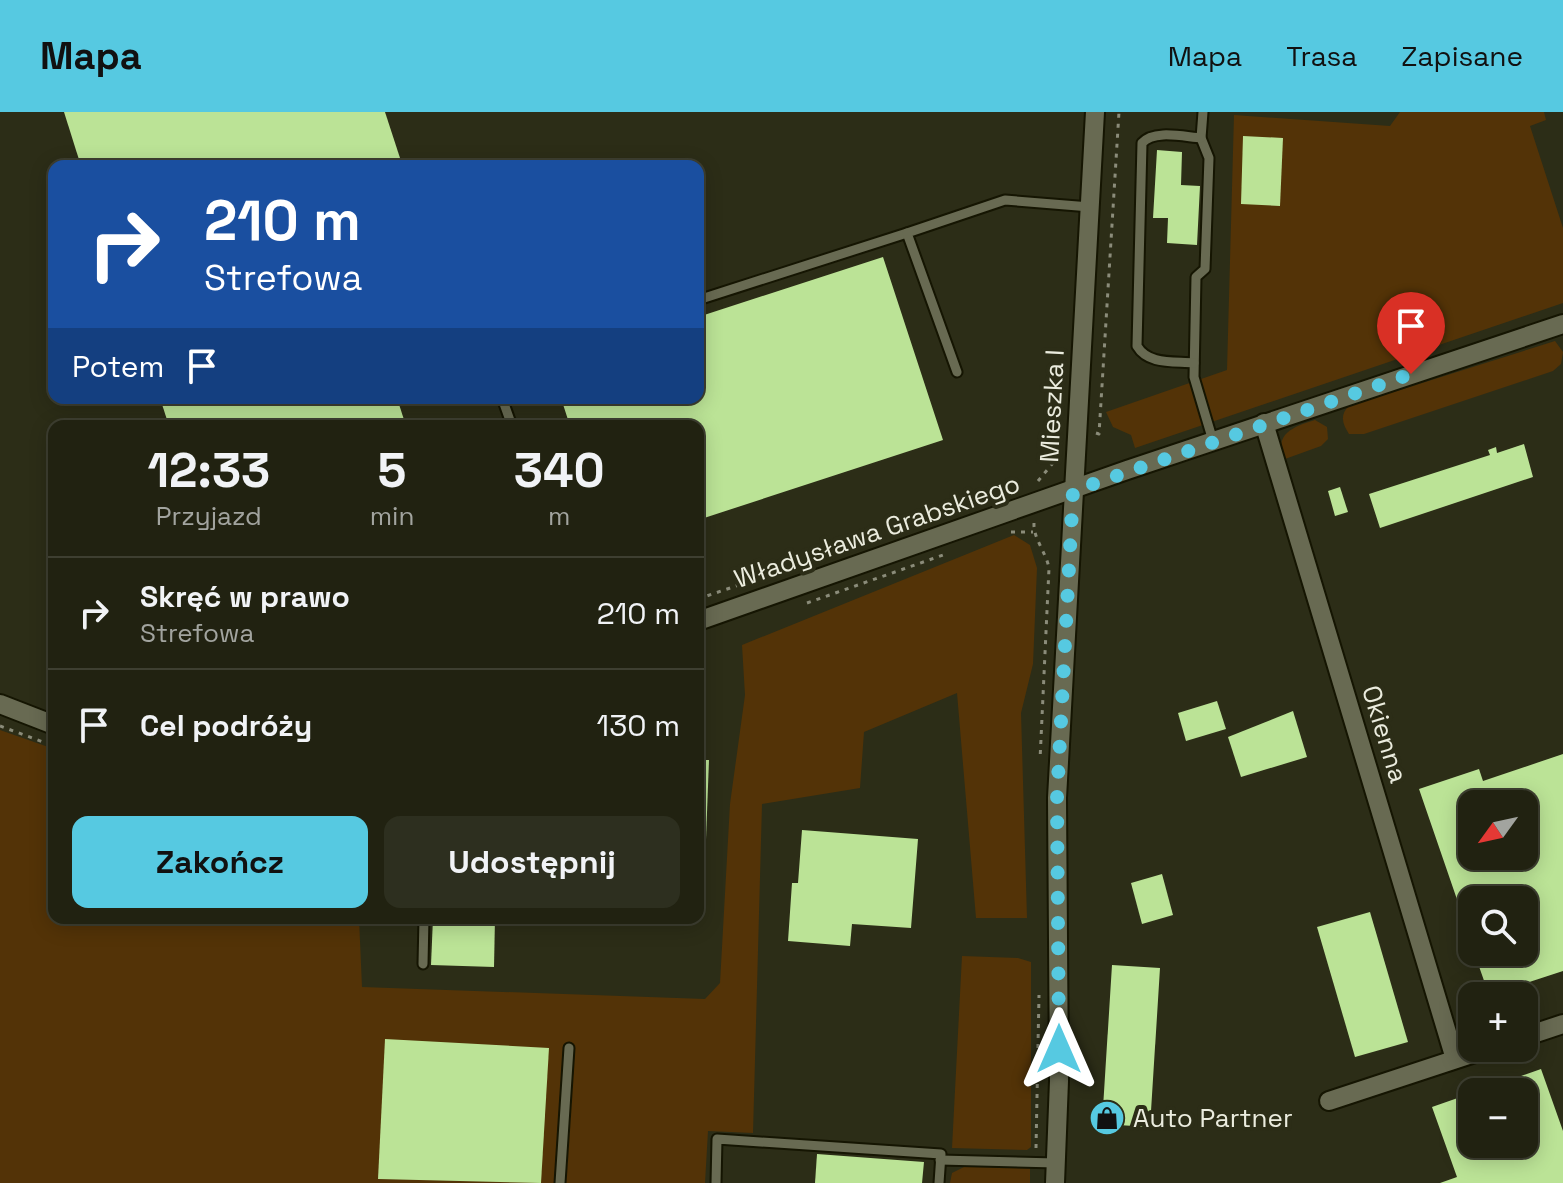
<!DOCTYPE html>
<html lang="pl">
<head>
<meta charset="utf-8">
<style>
  :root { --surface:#212211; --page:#2d2f1f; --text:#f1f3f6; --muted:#a2a49f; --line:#3e3f31; --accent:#56c9e1 }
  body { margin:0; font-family:"Space Grotesk",sans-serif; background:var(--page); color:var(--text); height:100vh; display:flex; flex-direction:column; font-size:30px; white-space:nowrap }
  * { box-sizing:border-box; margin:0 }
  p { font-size:26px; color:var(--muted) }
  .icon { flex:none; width:44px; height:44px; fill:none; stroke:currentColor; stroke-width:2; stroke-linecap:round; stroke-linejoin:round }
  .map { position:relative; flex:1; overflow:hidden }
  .drawer { position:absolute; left:48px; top:308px; width:656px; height:504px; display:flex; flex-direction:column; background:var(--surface); border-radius:16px; box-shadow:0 4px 20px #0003,0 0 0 2px var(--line) }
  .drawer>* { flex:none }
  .top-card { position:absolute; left:48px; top:48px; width:656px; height:244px; border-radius:16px; box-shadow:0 4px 20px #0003,0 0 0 2px var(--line); background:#1a4fa0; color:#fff; overflow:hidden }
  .needle { width:52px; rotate:237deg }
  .tools { position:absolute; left:1458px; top:678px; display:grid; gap:16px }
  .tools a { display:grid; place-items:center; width:80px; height:80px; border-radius:16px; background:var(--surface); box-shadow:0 4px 20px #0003,0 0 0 2px var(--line); font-size:40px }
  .pin { position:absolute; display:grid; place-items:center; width:68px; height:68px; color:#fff; margin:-82px -34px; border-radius:50% 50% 50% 0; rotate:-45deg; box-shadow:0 0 8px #0007 }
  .pin .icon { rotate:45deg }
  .me { position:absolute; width:88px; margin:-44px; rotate:0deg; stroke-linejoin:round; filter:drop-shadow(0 0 6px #0008) }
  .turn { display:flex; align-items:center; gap:28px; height:168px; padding:0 24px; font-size:36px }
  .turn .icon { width:104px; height:104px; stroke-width:2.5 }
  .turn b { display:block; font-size:56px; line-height:68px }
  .then { display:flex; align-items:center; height:76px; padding:0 24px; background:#0003; gap:16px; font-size:30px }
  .eta { display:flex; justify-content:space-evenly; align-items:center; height:136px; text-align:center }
  .eta b { font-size:48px; font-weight:600; line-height:56px }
  .primary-button { display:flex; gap:16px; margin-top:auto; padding:16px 24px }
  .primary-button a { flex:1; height:92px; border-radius:16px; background:var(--accent); color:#111; font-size:32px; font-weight:600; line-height:92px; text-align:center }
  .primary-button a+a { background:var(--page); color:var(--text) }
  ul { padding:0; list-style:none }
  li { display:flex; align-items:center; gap:24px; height:112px; padding:0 24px; border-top:2px solid var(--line) }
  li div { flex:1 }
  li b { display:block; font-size:30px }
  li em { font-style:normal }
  header { display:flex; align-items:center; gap:48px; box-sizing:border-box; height:112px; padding:0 40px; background:var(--accent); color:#111 }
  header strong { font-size:38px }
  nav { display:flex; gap:44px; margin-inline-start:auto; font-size:28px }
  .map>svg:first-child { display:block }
  .green { fill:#533307 }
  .building { fill:#bbe396; fill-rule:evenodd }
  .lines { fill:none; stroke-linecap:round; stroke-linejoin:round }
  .lane-casing { stroke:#151502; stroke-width:13 }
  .street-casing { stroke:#151502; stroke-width:22 }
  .path { stroke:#8b8c7a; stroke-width:3; stroke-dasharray:4 6; stroke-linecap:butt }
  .lane { stroke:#686a52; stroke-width:9 }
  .street { stroke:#686a52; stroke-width:18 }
  .route { stroke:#56c9e1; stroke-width:14; stroke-dasharray:0 25.2 }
  .labels { text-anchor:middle; stroke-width:8; stroke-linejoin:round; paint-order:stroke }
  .street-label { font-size:26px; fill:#ebecde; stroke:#2c2d17 }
  .poi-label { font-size:26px; fill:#ebecde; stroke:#2c2d17; text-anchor:start }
</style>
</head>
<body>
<header>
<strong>Mapa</strong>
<nav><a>Mapa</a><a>Trasa</a><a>Zapisane</a></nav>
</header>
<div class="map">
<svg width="1563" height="1071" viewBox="0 0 1563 1071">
  <rect width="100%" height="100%" fill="#2c2d17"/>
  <g class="green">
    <polygon points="1400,0 1544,0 1546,8 1530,14 1563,116 1563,191 1135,336 1131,323 1113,315 1106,300 1227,258 1234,3 1390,14"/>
    <path d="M1555 229 1563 240 1561 252 1553 259 1364 322H1349C1343 313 1339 303 1349 294Z"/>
    <path d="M1315 308 1327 315 1328 327 1321 334 1285 347C1272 323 1294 314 1315 308Z"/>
    <polygon points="1014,423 1030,433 1037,456 1033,552 1021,601 1027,806 976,806 957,581 864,620 860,676 762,692 753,1021 708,1019 705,1071 0,1071 0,618 54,637 54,806 359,806 362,875 705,887 720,871 730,692 745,583 742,533"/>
    <polygon points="962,844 1018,846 1031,850 1031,1035 1027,1038 952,1036"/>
    <polygon points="968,1053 1030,1056 1030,1071 950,1071 952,1061"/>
  </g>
  <g class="building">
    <polygon points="64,0 385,0 400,46 378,54 81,54"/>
    <polygon points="1243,24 1283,26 1280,94 1241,92"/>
    <polygon points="1157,38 1182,40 1181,73 1200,74 1197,133 1167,131 1168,106 1153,106"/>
    <polygon points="883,145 943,328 698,408 698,314 570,314 561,286 698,286 698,205"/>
    <polygon points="160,286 397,286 406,314 169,314"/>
    <polygon points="1524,332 1533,365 1380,416 1369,382 1490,343 1488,338 1496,335 1497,341"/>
    <polygon points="1340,375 1348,400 1335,404 1328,379"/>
    <polygon points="1217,589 1226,617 1186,629 1178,601"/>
    <polygon points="1293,599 1307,645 1241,665 1228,625"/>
    <path d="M1563 642V859L1489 883 1474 840H1524V788H1472V831L1419 677 1479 657 1483 669ZM1472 692H1524V744H1472Z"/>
    <polygon points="698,648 709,648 704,780 698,780"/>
    <polygon points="802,718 918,727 911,816 852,812 850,834 788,829 792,771 798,771"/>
    <polygon points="1162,762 1173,803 1142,812 1131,771"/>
    <polygon points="1370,800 1408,930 1355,945 1317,815"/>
    <polygon points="433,806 495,806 494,855 431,853"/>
    <polygon points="1112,853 1160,856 1150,1015 1102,1012"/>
    <polygon points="385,927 549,936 541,1071 378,1067"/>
    <polygon points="1541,957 1563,1019 1563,1071 1440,1071 1457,1065 1432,995 1472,981 1472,1032 1524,1032 1524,980 1476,980"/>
    <polygon points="817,1042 924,1050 922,1071 815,1071"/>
  </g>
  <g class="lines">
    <defs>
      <g id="lane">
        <polyline points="1203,0 1201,26 1209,46 1205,157 1196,165 1194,265 1213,329"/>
        <polyline points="698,188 907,121"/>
        <path d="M1194 251C1174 249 1148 253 1137 234L1142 31C1154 17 1185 25 1201 26"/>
        <polyline points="957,260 907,121 1005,88 1090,95"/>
        <polyline points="502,286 512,314"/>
        <polyline points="698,596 699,595"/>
        <polyline points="423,852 424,806"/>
        <polyline points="940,1048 1056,1051"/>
        <polyline points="560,1071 569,936"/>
        <polyline points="716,1071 717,1027 941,1042 939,1071"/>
      </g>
      <g id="street">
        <polyline points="1264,311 1455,947"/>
        <polyline points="698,509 1127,358 1563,212"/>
        <polyline points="0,592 54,613"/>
        <polyline points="1524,925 1563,912"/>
        <polyline points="1329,989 1490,936"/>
        <polyline points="1055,1071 1059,969 1057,686 1095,0"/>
      </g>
    </defs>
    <use href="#lane" class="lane-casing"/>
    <use href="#street" class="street-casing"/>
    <g class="path">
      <polyline points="1096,321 1099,322 1119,0"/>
      <polyline points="1038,369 1053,351 1058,323"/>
      <path d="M1034 411C1033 426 1046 440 1049 456L1040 648"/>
      <polyline points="1011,420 1033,420"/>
      <polyline points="698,487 864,430"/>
      <polyline points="807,491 943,443"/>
      <polyline points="0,614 54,634"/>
      <polyline points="1036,1036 1039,883"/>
    </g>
    <use href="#lane" class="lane"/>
    <use href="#street" class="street"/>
  </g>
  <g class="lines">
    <polyline class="route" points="1059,937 1057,686 1073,379 1411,262"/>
  </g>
  <defs>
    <symbol id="shop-disc" viewBox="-11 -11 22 22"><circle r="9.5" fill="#56c9e1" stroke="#2c2d17"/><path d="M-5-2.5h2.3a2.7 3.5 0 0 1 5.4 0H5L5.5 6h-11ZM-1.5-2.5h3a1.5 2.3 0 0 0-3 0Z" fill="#111"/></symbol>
  </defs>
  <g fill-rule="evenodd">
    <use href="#shop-disc" x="1087" y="986" width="40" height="40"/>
  </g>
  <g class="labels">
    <g class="street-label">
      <text transform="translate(1052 294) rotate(-87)" y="9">Mieszka I</text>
      <text transform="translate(877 419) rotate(-19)" y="9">Władysława Grabskiego</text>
      <text transform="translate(1385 622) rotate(73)" y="9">Okienna</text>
    </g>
    <g class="poi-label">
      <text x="1133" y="1015">Auto Partner</text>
    </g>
  </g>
</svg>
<div class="tools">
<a><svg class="needle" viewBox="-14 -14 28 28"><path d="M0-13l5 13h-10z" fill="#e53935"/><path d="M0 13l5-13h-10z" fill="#a2a49f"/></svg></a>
<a><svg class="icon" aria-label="search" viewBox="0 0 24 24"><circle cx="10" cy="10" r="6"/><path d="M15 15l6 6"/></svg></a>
<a>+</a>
<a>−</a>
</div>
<div class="pin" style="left:1411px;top:262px;background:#d93025"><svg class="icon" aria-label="arrive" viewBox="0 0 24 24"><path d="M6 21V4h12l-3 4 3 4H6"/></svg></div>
<svg class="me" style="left:1059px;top:937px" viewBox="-20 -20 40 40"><path d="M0-17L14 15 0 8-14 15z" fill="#56c9e1" stroke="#fff" stroke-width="4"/></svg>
<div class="top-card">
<div class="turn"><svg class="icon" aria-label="right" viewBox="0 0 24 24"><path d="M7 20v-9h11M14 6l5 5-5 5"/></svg><div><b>210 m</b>Strefowa</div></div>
<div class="then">Potem<svg class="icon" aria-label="arrive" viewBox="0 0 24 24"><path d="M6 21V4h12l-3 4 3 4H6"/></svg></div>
</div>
<section class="drawer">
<div class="eta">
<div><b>12:33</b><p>Przyjazd</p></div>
<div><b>5</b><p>min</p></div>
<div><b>340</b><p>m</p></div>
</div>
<ul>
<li><svg class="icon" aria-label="right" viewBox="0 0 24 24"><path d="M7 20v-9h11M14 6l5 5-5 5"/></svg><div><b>Skręć w prawo</b><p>Strefowa</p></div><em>210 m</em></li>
<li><svg class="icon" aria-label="arrive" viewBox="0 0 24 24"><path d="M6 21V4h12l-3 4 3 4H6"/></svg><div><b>Cel podróży</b></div><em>130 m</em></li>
</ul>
<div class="primary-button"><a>Zakończ</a><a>Udostępnij</a></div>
</section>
</div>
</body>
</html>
